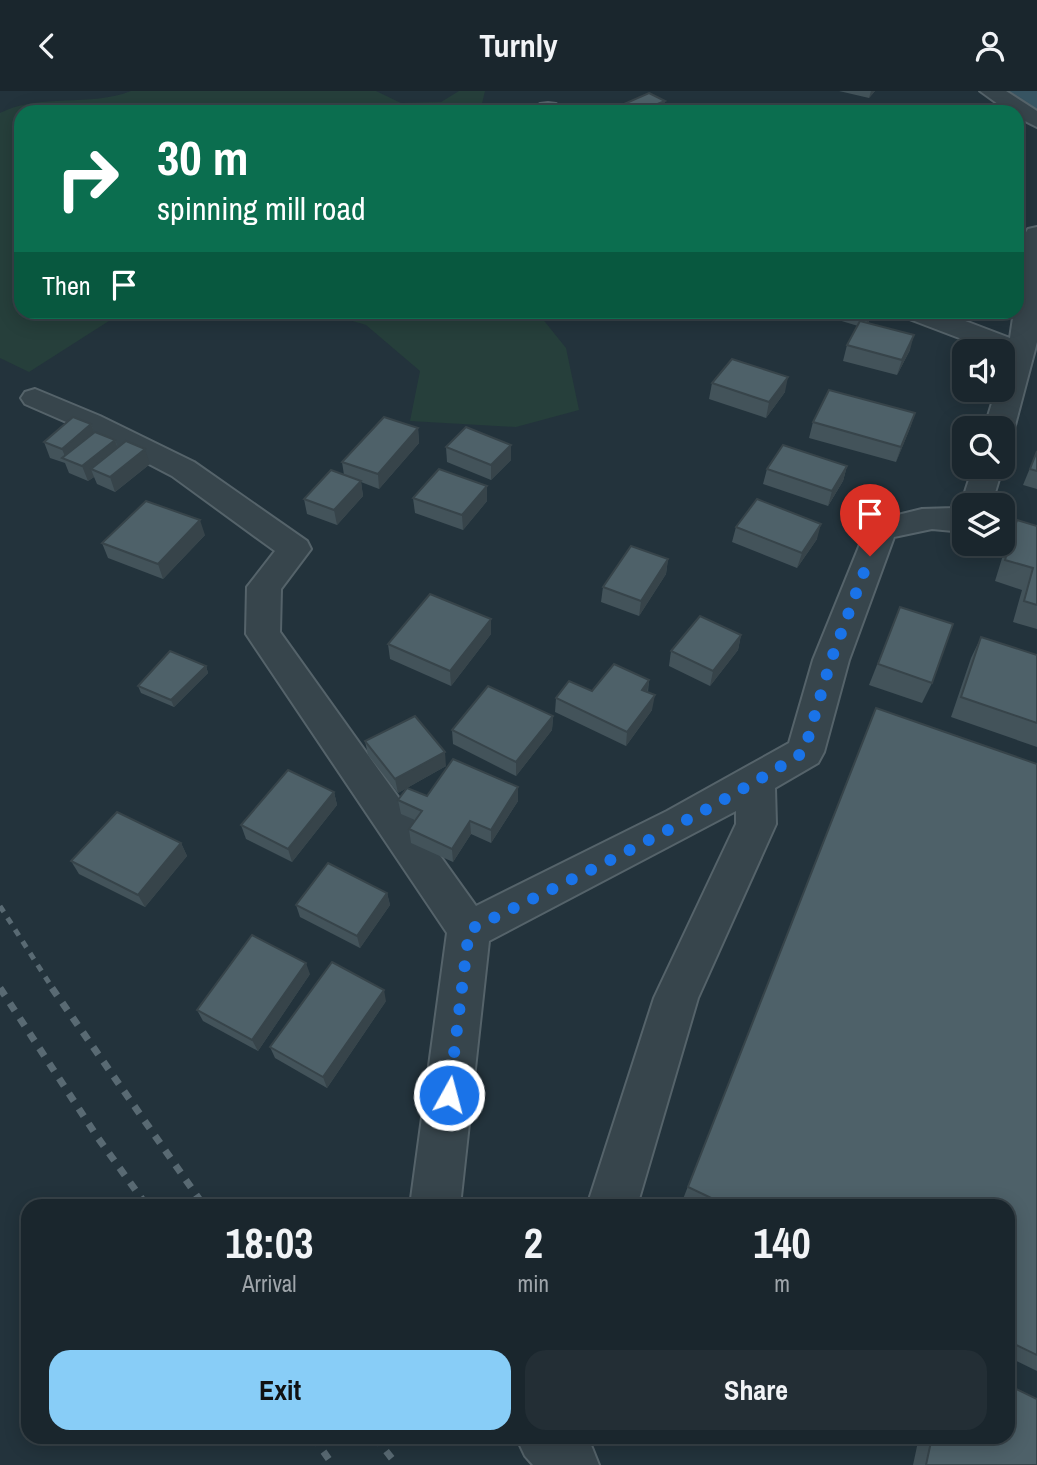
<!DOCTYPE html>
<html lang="en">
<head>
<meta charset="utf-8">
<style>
  :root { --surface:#1a262d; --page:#232e35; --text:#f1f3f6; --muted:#9fa5aa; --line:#384349; --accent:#88cdf7 }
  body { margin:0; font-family:"Archivo Narrow",sans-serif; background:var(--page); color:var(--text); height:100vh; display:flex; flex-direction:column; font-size:26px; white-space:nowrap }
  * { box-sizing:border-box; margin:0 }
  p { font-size:23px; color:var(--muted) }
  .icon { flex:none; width:38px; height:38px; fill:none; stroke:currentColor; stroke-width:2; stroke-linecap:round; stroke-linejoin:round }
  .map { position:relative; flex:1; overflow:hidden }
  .side { position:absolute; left:21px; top:1108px; width:994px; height:245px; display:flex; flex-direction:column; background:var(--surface); border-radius:21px; box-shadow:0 4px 18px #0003,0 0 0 2px var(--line) }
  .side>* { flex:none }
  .hud { position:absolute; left:14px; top:14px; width:1010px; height:214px; border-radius:21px; box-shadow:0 4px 18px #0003,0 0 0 2px var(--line); background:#0b6e4f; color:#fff; overflow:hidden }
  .buttons { position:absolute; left:952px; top:248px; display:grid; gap:14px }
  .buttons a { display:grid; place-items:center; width:63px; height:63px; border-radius:14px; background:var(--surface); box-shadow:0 4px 18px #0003,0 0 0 2px var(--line); font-size:35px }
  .pin { position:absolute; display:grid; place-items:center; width:60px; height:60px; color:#fff; margin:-72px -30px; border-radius:50% 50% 50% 0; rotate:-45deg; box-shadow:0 0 7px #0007 }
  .pin .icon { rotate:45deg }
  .me { position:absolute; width:77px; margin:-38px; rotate:7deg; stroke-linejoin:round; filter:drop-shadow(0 0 5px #0008) }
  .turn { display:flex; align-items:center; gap:24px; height:147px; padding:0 28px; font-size:32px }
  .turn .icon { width:91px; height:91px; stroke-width:2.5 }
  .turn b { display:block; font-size:49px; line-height:60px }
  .then { display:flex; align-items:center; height:66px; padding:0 28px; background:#0003; gap:14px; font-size:26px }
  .eta { display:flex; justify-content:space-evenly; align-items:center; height:119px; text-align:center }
  .eta b { font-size:42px; font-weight:700; line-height:49px }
  .cta { display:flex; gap:14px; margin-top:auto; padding:14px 28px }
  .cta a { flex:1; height:80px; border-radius:21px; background:var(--accent); color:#111; font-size:28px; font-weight:700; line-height:80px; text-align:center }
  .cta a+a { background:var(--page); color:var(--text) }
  header { display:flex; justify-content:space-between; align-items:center; height:91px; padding:0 28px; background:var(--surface); font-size:32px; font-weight:700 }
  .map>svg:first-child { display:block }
  .green { fill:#263f3b }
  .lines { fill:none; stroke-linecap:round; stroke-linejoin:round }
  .river { fill:#375462; fill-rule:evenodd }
  .minor-casing { stroke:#55636a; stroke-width:4 }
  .minor { fill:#37454c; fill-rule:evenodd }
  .rail-far1 { stroke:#596a73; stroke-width:5; stroke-dasharray:7 7; stroke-linecap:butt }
  .rail { stroke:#596a73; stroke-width:7; stroke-dasharray:9 9; stroke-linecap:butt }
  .wall { fill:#43535a }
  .shaded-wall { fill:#37444a }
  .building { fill:#4e6169; stroke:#37444a; stroke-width:2 }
  .route { stroke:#1a73e8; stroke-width:12; stroke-dasharray:0 21.6 }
</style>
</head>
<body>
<header><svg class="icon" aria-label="back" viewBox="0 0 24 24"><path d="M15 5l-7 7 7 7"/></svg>Turnly<svg class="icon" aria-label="person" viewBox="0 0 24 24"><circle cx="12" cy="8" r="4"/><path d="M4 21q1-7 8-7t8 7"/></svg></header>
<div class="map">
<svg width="1037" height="1374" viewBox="0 0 1037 1374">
  <rect width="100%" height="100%" fill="#23333c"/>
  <g class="green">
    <path d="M131 0H376L401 12 441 11 459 0H485L480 21H21V220L123 221 29 281 0 267V22C38 2 91 16 131 0Z"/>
    <polygon points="323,221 537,221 566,257 579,319 516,336 410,330 420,280 366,234"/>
  </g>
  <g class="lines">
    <polygon class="river" points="1005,0 1037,0 1037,19 1011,9"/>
    <defs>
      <g id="minor">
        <polygon points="980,0 1006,0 1037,20 1037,36 1017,26 1017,21 1009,21"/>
        <polygon points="548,12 556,13 561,21 539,21 537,18 540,13"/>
        <polygon points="1037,136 1037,251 1014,338 1009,345 1003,346 1003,338 984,338 996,299 1003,299 1003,278 1007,265 1003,261 996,261 904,226 900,220 939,220 1010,247 1014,220 1017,220 1017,199 1025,143 1028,138"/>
        <polygon points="35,298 100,325 194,371 307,450 311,458 281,498 280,541 476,815 667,720 789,652 813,569 869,431 922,418 954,417 952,415 957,408 964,404 973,376 1003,375 991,415 964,415 964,441 932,438 894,446 849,569 824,661 818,672 775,697 776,733 698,907 637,1115 587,1115 654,907 736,733 736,720 489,850 460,1115 410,1115 447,842 246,543 247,496 275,460 172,385 80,337 25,313 21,307 25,301"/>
        <polygon points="1003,429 1037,438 1037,460 1003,451"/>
        <polygon points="516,1346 582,1346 591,1354 599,1374 533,1374 525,1365"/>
      </g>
    </defs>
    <use href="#minor" class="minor-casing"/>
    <use href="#minor" class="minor"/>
    <polyline class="rail-far1" points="0,815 53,898"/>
    <g class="rail">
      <polyline points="0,897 98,1047 147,1115"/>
      <polyline points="52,897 204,1115"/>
      <polyline points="313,1346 333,1374"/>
      <polyline points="375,1346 397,1374"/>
    </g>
  </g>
  <g class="wall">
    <polygon points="839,0 875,0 869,7"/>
    <polygon points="624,13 664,21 623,21"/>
    <polygon points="823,220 875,220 868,232 910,259 897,284 843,270 847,254 858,235 822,224"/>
    <polygon points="712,292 785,301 766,327 709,308"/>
    <polygon points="915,322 910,337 896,371 809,347 813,331"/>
    <polygon points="91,333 94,341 115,349 118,357 150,373 115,401 97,393 94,386 88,390 69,382 65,372 50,367 44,351"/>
    <polygon points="418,337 419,352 379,398 361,391 363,405 337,434 307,423 304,408 344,384 342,371"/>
    <polygon points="511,354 511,369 491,389 447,371 446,356"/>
    <polygon points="1037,360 1037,398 1023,394"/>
    <polygon points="847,375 843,390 828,415 763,393 767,378"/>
    <polygon points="413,407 487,410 463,439 415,422"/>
    <polygon points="1017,429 1037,435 1037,538 1013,531 1022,499 995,490 1007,451"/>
    <polygon points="736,436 817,448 797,477 732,451"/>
    <polygon points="205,444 163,488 108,467 102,452"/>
    <polygon points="668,468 666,483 639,525 601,511 603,496"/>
    <polygon points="900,516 932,592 922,612 869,594"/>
    <polygon points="491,543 451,595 390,568 388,553"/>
    <polygon points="741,544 738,559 710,595 669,575 671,560"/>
    <polygon points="981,546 1037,564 1037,656 951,626 971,567"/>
    <polygon points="206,575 208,582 174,616 141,602 138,595"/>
    <polygon points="649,589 648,601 652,619 626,655 555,621 556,607"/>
    <polygon points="876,617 1037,673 1037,1280 1008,1266 1008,1115 698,1115 683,1108"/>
    <polygon points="553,625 552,639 516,685 453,653 452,639"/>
    <polygon points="365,650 446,675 398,702 368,664"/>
    <polygon points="518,696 518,710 491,752 471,743 453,771 411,752 409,738 415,729 401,723 398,709"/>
    <polygon points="334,701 337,714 292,771 246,748 241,734"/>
    <polygon points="181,752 187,765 145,816 79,783 71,770"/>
    <polygon points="387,802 390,814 360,857 300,826 296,814"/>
    <polygon points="310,883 258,960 203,930 197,919"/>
    <polygon points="386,910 327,997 275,967 270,956"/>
    <polygon points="919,1346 1008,1346 1037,1374 913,1374"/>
  </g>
  <g class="shaded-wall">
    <polygon points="871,0 875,0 869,7"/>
    <polygon points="665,10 664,21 640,21 640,20"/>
    <polygon points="870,220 875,220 865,237 869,222"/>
    <polygon points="914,244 910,259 897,284 902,269"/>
    <polygon points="788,286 785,301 766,327 769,311"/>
    <polygon points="915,322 910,337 896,371 901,356"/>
    <polygon points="91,333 97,348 66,368 62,358"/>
    <polygon points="418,337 419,352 379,398 378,383"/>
    <polygon points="115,349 120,364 91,378 94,386 88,390 82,375"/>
    <polygon points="511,354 511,369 491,389 491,374"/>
    <polygon points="145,358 150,373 115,401 110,386"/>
    <polygon points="847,375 843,390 828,415 832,400"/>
    <polygon points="361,390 363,405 337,434 334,419"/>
    <polygon points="487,395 487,410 463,439 462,424"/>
    <polygon points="200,429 205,444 163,488 158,473"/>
    <polygon points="821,433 817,448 797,477 802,462"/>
    <polygon points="668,468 666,483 639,525 641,510"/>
    <polygon points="491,528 491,543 451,595 450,580"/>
    <polygon points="741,544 738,559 710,595 713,580"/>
    <polygon points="206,575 208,582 174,616 171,609"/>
    <polygon points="649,589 647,603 642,599"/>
    <polygon points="655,604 652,619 626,655 627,641"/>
    <polygon points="553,625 552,639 516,685 516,671"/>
    <polygon points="445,661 446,675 398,702 395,688"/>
    <polygon points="518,696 518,710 491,752 491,739"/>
    <polygon points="334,701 337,714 292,771 288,758"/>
    <polygon points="470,730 471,743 453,771 452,758"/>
    <polygon points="181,752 187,765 145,816 138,804"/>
    <polygon points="387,802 390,814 360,857 357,845"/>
    <polygon points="306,872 310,883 258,960 252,949"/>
    <polygon points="384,899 386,910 327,997 323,986"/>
  </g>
  <g class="building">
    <polygon points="649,2 665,10 640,20 624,13"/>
    <polygon points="845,18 860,21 842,21"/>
    <polygon points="860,230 914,244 902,269 847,254"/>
    <polygon points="732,268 788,286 769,311 712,292"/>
    <polygon points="829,299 915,322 901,356 813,331"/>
    <polygon points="73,326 91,333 62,358 44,351"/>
    <polygon points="384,326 418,337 378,383 342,371"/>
    <polygon points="466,336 511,354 491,374 446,356"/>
    <polygon points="95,341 115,349 82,375 62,367"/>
    <polygon points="126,350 145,358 110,386 91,378"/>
    <polygon points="783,354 847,375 832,400 767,378"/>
    <polygon points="1037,360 1037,380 1030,378"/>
    <polygon points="439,378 487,395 462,424 413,407"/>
    <polygon points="331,379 361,390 334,419 304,408"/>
    <polygon points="757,408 821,433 802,462 736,436"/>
    <polygon points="146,410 200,429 158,473 102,452"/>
    <polygon points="1017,429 1037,435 1037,514 1024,510 1033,477 1005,469"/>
    <polygon points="631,455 668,468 641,510 603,496"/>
    <polygon points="430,503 491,528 450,580 388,553"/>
    <polygon points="900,516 953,533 932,592 878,573"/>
    <polygon points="700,525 741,544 713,580 671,560"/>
    <polygon points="981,546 1037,564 1037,632 961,606"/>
    <polygon points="170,560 206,575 171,609 138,595"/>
    <polygon points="614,573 649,589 642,599 655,604 627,641 556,607 569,590 592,600"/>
    <polygon points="488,595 553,625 516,671 452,639"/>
    <polygon points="876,617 1037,673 1037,1264 1008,1250 1008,1115 728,1115 688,1096"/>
    <polygon points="415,625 445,661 395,688 365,650"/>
    <polygon points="453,668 518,696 491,739 470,730 452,758 409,738 422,720 398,709 407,697 427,705"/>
    <polygon points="288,679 334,701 288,758 241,734"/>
    <polygon points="117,721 181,752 138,804 71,770"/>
    <polygon points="328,772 387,802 357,845 296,814"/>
    <polygon points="252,844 306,872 252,949 197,919"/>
    <polygon points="332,871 384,899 323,986 270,956"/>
    <polygon points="1008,1294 1037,1308 1037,1374 926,1374 932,1346 1008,1346"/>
  </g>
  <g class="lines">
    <path class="route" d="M449 1004 469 839C583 783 697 728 804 661L831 569 870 465"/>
  </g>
</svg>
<div class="buttons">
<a><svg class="icon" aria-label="sound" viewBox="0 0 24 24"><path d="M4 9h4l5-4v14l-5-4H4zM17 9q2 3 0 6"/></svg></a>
<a><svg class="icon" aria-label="search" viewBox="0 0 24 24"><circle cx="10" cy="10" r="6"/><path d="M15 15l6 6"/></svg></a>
<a><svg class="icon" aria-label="layers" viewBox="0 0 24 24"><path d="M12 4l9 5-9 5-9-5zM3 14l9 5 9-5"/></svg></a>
</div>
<div class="pin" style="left:870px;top:465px;background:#d93025"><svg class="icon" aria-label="arrive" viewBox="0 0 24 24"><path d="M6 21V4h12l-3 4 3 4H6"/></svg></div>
<svg class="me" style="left:449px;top:1004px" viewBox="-20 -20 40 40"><circle r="17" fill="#1a73e8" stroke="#fff" stroke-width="3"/><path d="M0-11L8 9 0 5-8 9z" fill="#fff"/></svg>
<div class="hud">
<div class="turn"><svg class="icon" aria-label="right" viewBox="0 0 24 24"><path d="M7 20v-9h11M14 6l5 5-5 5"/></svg><div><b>30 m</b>spinning mill road</div></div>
<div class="then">Then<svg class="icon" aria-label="arrive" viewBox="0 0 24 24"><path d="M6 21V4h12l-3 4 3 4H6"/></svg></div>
</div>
<section class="side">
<div class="eta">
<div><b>18:03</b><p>Arrival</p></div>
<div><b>2</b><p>min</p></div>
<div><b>140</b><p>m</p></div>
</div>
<div class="cta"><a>Exit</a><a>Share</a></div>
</section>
</div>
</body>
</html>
